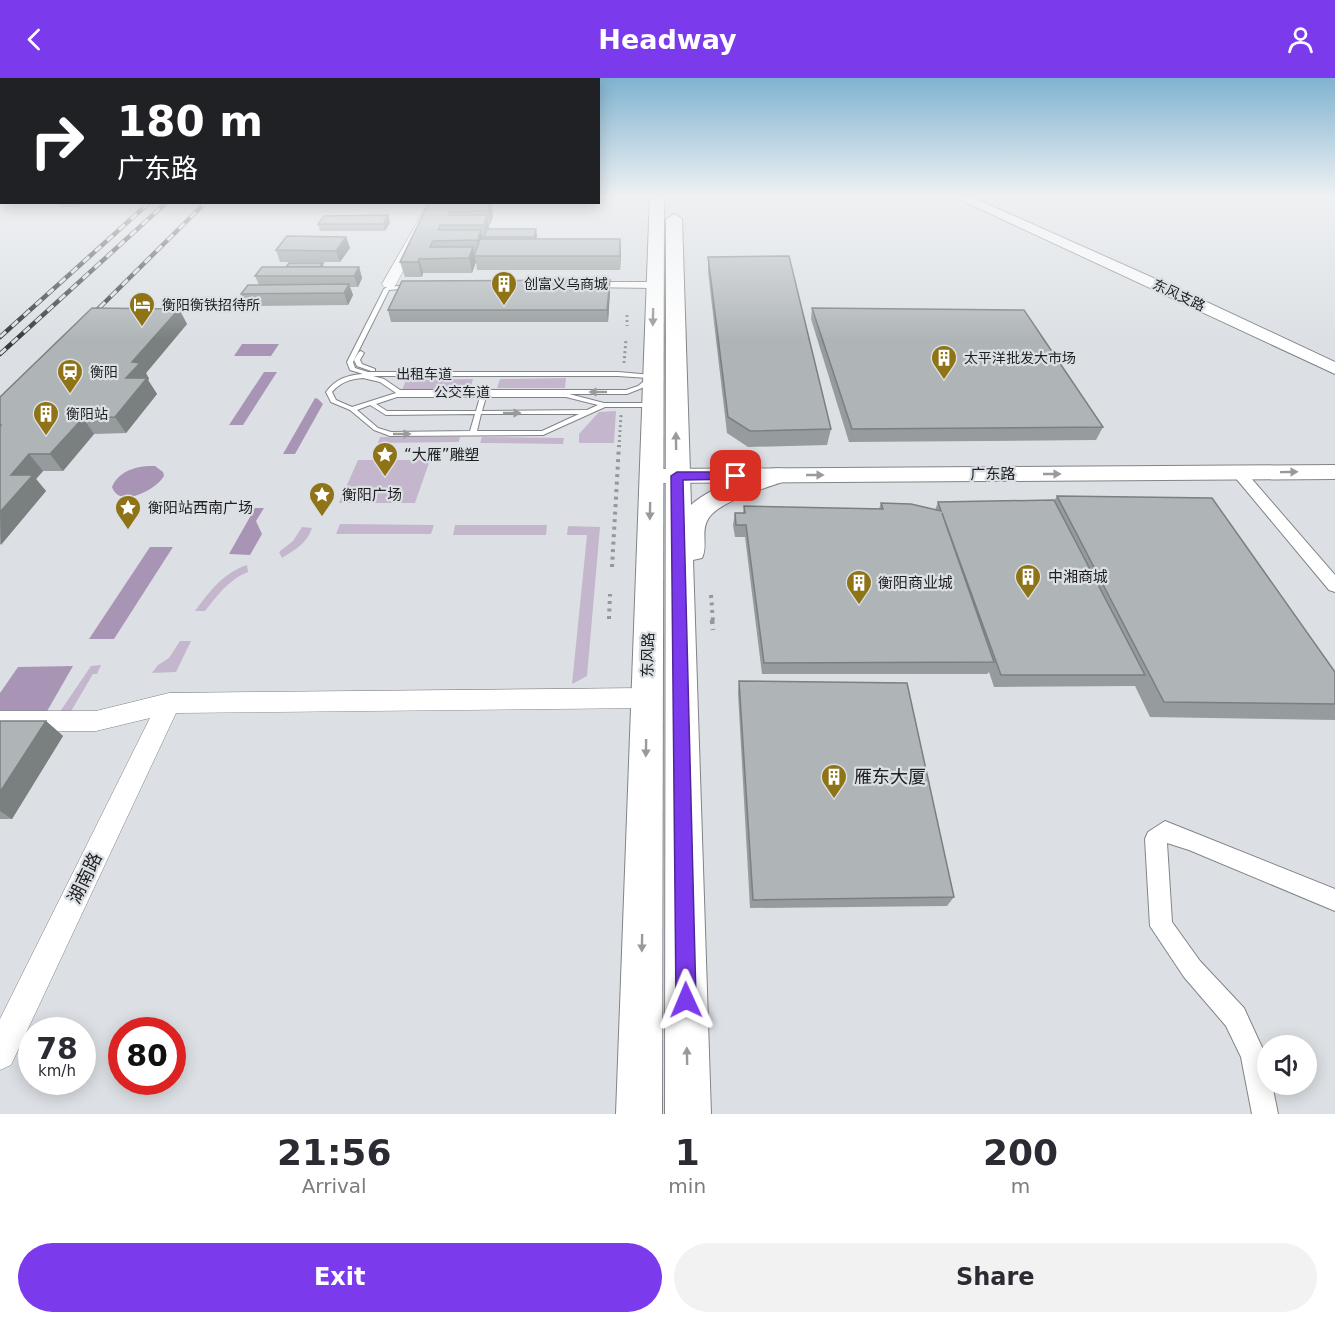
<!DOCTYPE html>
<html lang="en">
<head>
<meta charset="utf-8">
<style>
  :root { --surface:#fff; --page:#f2f2f3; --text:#2b2b33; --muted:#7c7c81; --accent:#7c3aed }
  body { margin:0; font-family:"DejaVu Sans","Noto Sans SC",sans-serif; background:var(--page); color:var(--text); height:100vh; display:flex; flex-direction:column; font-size:22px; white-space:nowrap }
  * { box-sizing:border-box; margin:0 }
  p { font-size:20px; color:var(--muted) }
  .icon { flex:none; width:33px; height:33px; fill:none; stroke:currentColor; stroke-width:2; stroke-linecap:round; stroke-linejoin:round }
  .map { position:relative; height:1036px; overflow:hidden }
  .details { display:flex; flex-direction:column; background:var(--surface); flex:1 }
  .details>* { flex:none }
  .banner { position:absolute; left:0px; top:0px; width:600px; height:126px; box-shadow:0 3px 15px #0003; background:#202124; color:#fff; overflow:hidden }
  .tools { position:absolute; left:1257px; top:957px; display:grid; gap:12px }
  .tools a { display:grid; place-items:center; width:60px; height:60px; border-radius:50%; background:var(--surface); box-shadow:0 3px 15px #0003; font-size:30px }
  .speed { position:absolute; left:18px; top:939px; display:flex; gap:12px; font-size:30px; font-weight:700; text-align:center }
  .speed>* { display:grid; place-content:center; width:78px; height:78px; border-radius:50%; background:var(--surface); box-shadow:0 3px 15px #0003; line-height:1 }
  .speed small { font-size:15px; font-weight:400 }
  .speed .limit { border:9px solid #d22; background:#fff; color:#111 }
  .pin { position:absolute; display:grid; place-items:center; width:51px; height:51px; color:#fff; margin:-26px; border-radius:12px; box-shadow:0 3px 9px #0006 }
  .me { position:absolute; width:66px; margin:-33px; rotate:359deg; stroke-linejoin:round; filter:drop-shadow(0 0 4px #0008) }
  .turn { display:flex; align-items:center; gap:21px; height:126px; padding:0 18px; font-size:27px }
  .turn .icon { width:78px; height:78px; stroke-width:2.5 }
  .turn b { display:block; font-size:42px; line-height:51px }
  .eta { display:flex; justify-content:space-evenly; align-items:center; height:102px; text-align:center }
  .eta b { font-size:36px; font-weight:700; line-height:42px }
  .button { display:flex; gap:12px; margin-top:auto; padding:12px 18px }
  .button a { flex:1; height:69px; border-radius:36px; background:var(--accent); color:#fff; font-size:24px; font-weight:700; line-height:69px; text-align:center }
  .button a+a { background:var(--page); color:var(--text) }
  header { display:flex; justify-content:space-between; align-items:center; height:78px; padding:0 18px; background:var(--accent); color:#fff; font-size:27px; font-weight:700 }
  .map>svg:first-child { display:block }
  .green { fill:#c4b7cd }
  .forest { fill:#a895b5 }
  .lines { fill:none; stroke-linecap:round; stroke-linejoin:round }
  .service-casing { stroke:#808488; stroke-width:2 }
  .minor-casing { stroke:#808488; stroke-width:2 }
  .tertiary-casing { stroke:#808488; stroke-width:1 }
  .secondary-casing { stroke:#808488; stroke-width:2 }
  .trunk-casing { stroke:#808488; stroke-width:2 }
  .path-far2 { stroke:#95989b; stroke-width:3; stroke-dasharray:2 3; stroke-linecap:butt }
  .path-far1 { stroke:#95989b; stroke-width:4; stroke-dasharray:3 4.5; stroke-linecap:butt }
  .path { stroke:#95989b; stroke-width:4.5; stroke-dasharray:4 5; stroke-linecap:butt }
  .service { fill:#fff; fill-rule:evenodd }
  .minor { fill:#fff; fill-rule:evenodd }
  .tertiary { fill:#fff; fill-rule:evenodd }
  .secondary { fill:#fff; fill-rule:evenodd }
  .trunk { fill:#fff; fill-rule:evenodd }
  .rail-casing { stroke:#37393b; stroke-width:4.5 }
  .rail { stroke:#dce0e4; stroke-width:3; stroke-dasharray:8; stroke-linecap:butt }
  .wall { fill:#969c9d }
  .shaded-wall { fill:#7a7f80 }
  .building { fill:#afb5b7; stroke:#7a7f80; stroke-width:1.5 }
  .oneway { fill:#9a9a9b }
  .route { fill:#7c3aed; stroke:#51269a; stroke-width:1.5 }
  .labels { text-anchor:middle; stroke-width:4.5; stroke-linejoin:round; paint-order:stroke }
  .far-poi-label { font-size:14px; fill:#1e1f21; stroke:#dce0e4; text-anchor:start }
  .far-street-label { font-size:14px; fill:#1e1f21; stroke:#dce0e4 }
  .poi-label { font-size:15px; fill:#1e1f21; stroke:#dce0e4; text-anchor:start }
  .street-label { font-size:15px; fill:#1e1f21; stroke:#dce0e4 }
  .near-poi-label { font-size:18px; fill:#1e1f21; stroke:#dce0e4; text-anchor:start }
  .near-street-label { font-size:18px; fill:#1e1f21; stroke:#dce0e4 }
</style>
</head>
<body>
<header><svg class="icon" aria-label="back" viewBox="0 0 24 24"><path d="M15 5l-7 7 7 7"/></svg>Headway<svg class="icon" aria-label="person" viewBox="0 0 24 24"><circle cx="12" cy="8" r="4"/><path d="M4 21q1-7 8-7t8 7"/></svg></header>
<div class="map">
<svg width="1335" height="1036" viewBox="0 0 1335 1036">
  <rect width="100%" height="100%" fill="#dce0e4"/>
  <g class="green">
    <polygon points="566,300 565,310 497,310 500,301"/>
    <polygon points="473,301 470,311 402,312 406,302"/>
    <polygon points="616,333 614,365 579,365 579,356 599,334"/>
    <polygon points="380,359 460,359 459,364 378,365"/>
    <polygon points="482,359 564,360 563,366 480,365"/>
    <polygon points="358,382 430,382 415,425 339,425"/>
    <polygon points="340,446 434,447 431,456 336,456"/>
    <polygon points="455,447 547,447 546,457 453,457"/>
    <polygon points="568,448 600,449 587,598 572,606 587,457 567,457"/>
    <path d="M302 449 312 450C307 465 295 472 282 480L279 474 293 463Z"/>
    <path d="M247 487 248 494C229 501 217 518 205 533H195C210 513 223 495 247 487Z"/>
    <polygon points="180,563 191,563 176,594 152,595 158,587 169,580"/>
    <polygon points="101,587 97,596 93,596 70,635 59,635 91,588"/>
  </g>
  <g class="forest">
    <polygon points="242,266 279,266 271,278 234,278"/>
    <polygon points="264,294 277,294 243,347 229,347"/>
    <polygon points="315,320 318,321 323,326 295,376 283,376"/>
    <path d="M148 388H155L163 394 164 398C156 412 119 431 112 409 118 394 134 389 148 388Z"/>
    <polygon points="255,430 264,430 256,443 262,456 250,477 229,476"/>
    <polygon points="150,469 173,469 114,561 89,561"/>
    <polygon points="73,588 46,635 0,635 0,615 18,589"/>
  </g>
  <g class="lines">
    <defs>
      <g id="service">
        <path d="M410 207 412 208V210L389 212 353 284 355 290 368 294H618L652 297 655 299 654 301 642 310 627 316H569L604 325H651L654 327 651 329H605L543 357 390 358 374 352 350 332 331 324 326 314C336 301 347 297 363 296L350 292 347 284 384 211 387 209ZM373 298H618L648 300 638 308 626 312H400L384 301ZM363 300 380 304 396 315 352 329 336 322 332 314C341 304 350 301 363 300ZM397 319H480L476 333H387L376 326ZM486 319H566L598 327 587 332 482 333ZM370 327 386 337 475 336 470 353 391 354 378 350 357 332ZM481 336H579L542 353H477Z"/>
        <polygon points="361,273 364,275 360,282 362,286 375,291 375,293 371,293 357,288 354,282 359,274"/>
      </g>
      <g id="minor">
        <polygon points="589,204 654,204 659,207 654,210 585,209 584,207"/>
        <polygon points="1239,390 1244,392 1335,497 1335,514 1329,512 1234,398 1232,395 1234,392"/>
        <polygon points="1165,743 1335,811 1335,833 1189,772 1167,765 1172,844 1200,883 1244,930 1266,978 1268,1006 1272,1006 1278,1036 1252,1036 1241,979 1226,948 1184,899 1150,848 1145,761 1148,754"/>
      </g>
      <g id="tertiary">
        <polygon points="429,124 440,124 396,206 394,209 384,209 382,206"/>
        <polygon points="647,610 655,613 659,620 655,627 647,630 176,635 11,987 0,992 0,941 150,640 96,653 0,653 0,633 96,633 169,615"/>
      </g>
      <g id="secondary">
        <polygon points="950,117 967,117 1196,219 1335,284 1335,296"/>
        <polygon points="1335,387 1335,401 657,405 650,403 647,398 650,393 657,391"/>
      </g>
      <g id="trunk">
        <polygon points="650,117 664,117 662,1036 616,1036"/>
        <path d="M674 136 682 141 691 427C707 412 764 386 785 391L788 397 785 403C766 410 715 424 707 443 701 455 708 468 702 480L693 482 711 1036H665L666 141Z"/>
      </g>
    </defs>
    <use href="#service" class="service-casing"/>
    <use href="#minor" class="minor-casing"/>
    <use href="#tertiary" class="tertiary-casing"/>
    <use href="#secondary" class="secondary-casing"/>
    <use href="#trunk" class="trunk-casing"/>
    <g class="path-far2">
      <polyline points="627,237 627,248"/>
      <polyline points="624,285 626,261"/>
      <polyline points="619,369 621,337"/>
    </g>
    <g class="path-far1">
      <polyline points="612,489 619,367"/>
      <polyline points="711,517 713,544"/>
      <polyline points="609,541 610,516"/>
    </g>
    <polyline class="path" points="712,542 713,552"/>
    <use href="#service" class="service"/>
    <use href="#minor" class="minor"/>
    <use href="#tertiary" class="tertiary"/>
    <use href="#secondary" class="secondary"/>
    <use href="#trunk" class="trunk"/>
    <defs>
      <g id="rail">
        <polyline points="88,241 206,124"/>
        <polyline points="0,259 150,124"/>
        <polyline points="0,276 167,124"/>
      </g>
    </defs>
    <use href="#rail" class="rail-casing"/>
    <use href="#rail" class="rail"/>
  </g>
  <g class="wall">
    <polygon points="58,124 83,124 78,129 60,129"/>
    <polygon points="429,124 491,124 493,138 490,147 489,147 489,151 537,158 536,161 621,176 620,192 477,192 476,184 472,195 423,195 422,199 405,199 400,184"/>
    <polygon points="388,137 390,145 385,153 320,153 318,146"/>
    <polygon points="346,159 350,170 340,184 280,184 276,172"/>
    <polygon points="708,179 831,351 827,367 748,369 727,355 708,194"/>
    <polygon points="323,185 324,189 359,189 362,200 358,209 350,209 353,217 348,227 246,228 241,216 259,207 255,198 286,189"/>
    <polygon points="610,202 610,214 608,244 391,244 388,232"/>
    <polygon points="812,230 1103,349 1096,362 849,364 811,241"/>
    <polygon points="179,231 187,246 146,295 149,301 148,302 157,316 126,355 94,356 63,393 43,393 36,401 46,413 0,467 0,319"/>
    <polygon points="1057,418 1335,594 1335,642 1150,639 1135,608 994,609 989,594 987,596 762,596 745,459 735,459 733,447 735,435 743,435 744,428 879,431 881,425 935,432 938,424 1054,423"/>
    <polygon points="739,603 954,819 947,828 750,830 738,615"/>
    <polygon points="0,643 46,643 63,658 12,741 0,741"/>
  </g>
  <g class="shaded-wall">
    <polygon points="75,124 83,124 78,129"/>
    <polygon points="491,124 493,138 490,147 488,133"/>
    <polygon points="388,137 390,145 385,153 383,146"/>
    <polygon points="487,137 489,151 486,159 484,147"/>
    <polygon points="536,151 537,158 535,166 534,159"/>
    <polygon points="481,152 484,166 481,177 478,162"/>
    <polygon points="346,159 350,170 340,184 336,173"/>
    <polygon points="620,161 621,176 620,192"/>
    <polygon points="473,169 476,184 472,195 469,180"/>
    <polygon points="419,181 423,195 422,199 418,184"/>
    <polygon points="359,189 362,200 358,209 354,198"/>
    <polygon points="610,202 610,214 608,244 607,232"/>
    <polygon points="349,206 353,217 348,227 344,215"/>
    <polygon points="179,231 187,246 146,295 149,301 148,302 157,316 126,355 115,339 126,300 132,284"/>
    <polygon points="83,340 94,356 63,393 50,376"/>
    <polygon points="29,376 43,393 36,401 46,413 1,467 0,434 11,397"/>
    <polygon points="46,643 63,658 12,741 0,733 0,714"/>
  </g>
  <g class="building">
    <polygon points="429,124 490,124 488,133 450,134 448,137 487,137 484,147 440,147 438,152 481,152 478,162 433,163 430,169 473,169 469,180 419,181 418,184 400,184"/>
    <polygon points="388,137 383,146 318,146 324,138"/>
    <polygon points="487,151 536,151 534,159 484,159"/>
    <polygon points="287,158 346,159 336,173 276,172"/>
    <polygon points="480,161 620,161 620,178 474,178"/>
    <polygon points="789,178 831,351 750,353 728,339 708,179"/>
    <polygon points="289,185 323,185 320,189 286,189"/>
    <polygon points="262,189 359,189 354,198 255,198"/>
    <polygon points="610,202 607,232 388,232 402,203"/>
    <polygon points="349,206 344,215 241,216 248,207"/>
    <polygon points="92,230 179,231 132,284 140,285 126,300 147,300 115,339 83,340 50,376 29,376 11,397 33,397 0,434 0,349 1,347 0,347 0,319"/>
    <polygon points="812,230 1024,232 1103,349 852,351"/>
    <polygon points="1057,418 1212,420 1335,594 1335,626 1164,624"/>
    <polygon points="1054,422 1145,597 1001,597 942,435 994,584 764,585 746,447 736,447 735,435 745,435 744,428 883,431 881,425 911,426 941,433 938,424"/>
    <polygon points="739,603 907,605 954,819 753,822"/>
    <polygon points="0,643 46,643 0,714"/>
  </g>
  <defs><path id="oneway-solid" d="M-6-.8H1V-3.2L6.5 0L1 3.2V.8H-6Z" transform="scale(1.5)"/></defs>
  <g class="oneway">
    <use href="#oneway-solid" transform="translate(653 239) rotate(91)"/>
    <use href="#oneway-solid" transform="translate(598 314) rotate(180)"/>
    <use href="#oneway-solid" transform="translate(512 335)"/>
    <use href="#oneway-solid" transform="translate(402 356)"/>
    <use href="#oneway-solid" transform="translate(676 363) rotate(-91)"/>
    <use href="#oneway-solid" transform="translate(1289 394) rotate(-1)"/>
    <use href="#oneway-solid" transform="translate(1052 396)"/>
    <use href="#oneway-solid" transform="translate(815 397)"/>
    <use href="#oneway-solid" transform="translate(650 433) rotate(91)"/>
    <use href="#oneway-solid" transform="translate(646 670) rotate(91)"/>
    <use href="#oneway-solid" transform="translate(642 865) rotate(91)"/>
    <use href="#oneway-solid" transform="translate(687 978) rotate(-91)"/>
  </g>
  <linearGradient id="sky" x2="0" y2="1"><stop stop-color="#80b3d0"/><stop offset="0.45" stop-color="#eff1f3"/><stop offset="1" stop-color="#eff1f3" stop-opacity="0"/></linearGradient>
  <rect width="1335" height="262" fill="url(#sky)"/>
  <polygon class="route" points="677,394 736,394 742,398 736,401 683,402 696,922 693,929 686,932 679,929 676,922 671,398"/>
  <defs>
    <symbol id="building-pin" viewBox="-11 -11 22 30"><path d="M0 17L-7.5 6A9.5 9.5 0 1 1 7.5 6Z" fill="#8f7317" stroke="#dce0e4"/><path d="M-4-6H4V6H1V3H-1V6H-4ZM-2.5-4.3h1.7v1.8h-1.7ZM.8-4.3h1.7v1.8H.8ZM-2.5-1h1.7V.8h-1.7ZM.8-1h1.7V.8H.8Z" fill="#fff"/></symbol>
    <symbol id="hotel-pin" viewBox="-11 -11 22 30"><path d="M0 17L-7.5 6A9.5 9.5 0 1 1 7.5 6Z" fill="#8f7317" stroke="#dce0e4"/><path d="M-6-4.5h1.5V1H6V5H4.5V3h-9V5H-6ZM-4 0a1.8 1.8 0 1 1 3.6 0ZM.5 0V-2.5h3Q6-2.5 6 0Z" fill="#fff"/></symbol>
    <symbol id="station-pin" viewBox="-11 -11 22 30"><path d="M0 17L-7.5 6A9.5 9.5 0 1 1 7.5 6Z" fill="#8f7317" stroke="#dce0e4"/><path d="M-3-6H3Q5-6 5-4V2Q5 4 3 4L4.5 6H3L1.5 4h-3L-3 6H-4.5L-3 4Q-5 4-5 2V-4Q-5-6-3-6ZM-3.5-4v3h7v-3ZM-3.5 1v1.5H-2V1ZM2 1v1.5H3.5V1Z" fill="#fff"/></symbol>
    <symbol id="sight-pin" viewBox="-11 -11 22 30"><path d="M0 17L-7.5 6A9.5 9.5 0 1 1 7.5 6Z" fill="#8f7317" stroke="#dce0e4"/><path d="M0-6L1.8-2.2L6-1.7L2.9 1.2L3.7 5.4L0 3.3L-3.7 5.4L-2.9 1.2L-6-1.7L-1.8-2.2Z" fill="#fff"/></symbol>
  </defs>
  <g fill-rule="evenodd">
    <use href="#building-pin" x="489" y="191" width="30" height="40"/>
    <use href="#hotel-pin" x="127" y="212" width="30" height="40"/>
    <use href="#building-pin" x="929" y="265" width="30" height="40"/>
    <use href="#station-pin" x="55" y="279" width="30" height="40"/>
    <use href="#building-pin" x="31" y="321" width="30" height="40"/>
    <use href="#sight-pin" x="370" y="362" width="30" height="40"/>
    <use href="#sight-pin" x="307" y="402" width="30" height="40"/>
    <use href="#sight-pin" x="113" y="415" width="30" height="40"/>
    <use href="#building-pin" x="1013" y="484" width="30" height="40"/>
    <use href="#building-pin" x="844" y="490" width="30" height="40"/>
    <use href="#building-pin" x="819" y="684" width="30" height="40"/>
  </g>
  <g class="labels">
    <g class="far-poi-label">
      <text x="524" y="211">创富义乌商城</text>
      <text x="162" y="232">衡阳衡铁招待所</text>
      <text x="964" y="285">太平洋批发大市场</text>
      <text x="90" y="299">衡阳</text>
      <text x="66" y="341">衡阳站</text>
    </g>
    <g class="far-street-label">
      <text transform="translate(1179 217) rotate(25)" y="5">东风支路</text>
      <text x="424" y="301">出租车道</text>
      <text x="462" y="319">公交车道</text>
    </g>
    <g class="poi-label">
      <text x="404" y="382">“大雁”雕塑</text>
      <text x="342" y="422">衡阳广场</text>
      <text x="148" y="435">衡阳站西南广场</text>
      <text x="1048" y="504">中湘商城</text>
      <text x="878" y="510">衡阳商业城</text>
    </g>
    <g class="street-label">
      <text x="993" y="401">广东路</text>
      <text transform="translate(648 577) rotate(-89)" y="5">东风路</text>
    </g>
    <g class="near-poi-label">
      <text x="854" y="705">雁东大厦</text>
    </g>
    <g class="near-street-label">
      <text transform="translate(85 800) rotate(-64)" y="6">湖南路</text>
    </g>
  </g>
</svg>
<div class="tools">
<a><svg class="icon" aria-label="sound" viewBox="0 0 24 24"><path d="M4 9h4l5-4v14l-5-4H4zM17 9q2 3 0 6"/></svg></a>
</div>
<div class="speed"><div>78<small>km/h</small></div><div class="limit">80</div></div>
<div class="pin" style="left:736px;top:398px;background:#d93025"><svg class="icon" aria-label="arrive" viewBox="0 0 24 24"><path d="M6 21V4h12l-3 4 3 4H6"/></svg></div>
<svg class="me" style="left:686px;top:922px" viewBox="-20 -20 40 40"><path d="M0-17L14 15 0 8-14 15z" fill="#7c3aed" stroke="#fff" stroke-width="4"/></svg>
<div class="banner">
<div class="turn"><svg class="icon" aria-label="right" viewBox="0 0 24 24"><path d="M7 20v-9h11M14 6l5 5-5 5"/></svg><div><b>180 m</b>广东路</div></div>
</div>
</div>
<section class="details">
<div class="eta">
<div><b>21:56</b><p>Arrival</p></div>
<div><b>1</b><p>min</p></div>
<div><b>200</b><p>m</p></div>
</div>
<div class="button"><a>Exit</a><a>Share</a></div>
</section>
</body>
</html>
